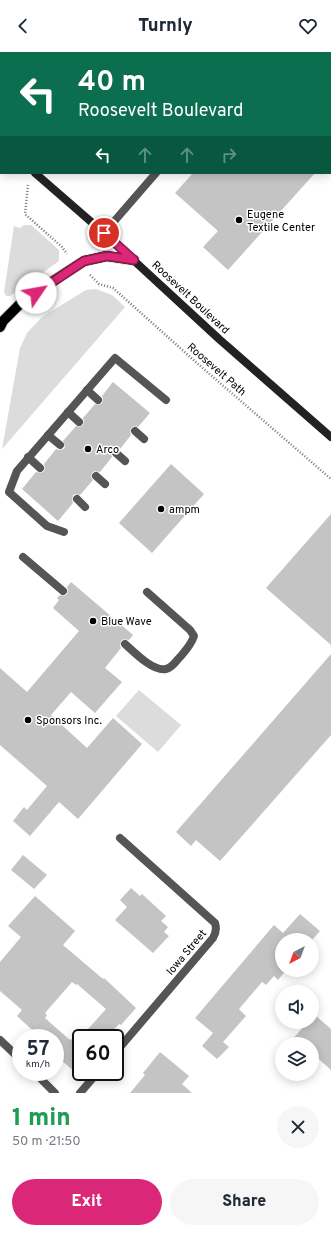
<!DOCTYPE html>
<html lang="en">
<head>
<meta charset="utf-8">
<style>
  :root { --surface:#fff; --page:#f6f6f7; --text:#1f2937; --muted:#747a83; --accent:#db2777 }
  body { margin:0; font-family:Overpass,sans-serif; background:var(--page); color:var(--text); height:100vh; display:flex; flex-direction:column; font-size:15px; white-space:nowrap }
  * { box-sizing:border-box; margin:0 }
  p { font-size:13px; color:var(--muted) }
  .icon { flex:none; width:22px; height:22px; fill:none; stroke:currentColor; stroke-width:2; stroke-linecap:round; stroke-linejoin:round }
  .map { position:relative; height:1041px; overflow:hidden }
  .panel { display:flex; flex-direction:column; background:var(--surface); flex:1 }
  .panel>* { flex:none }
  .hud { position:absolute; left:0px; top:0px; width:331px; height:122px; box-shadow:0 2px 10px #0003; background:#0b6e4f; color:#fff; overflow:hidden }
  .needle { width:26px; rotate:221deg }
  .tools { position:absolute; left:275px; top:881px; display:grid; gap:8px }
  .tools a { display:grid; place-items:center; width:44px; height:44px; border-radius:50%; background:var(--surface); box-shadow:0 2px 10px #0003; font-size:20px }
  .speed { position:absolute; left:12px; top:977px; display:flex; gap:8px; font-size:20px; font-weight:700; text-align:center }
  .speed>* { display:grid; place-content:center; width:52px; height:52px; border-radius:50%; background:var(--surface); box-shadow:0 2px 10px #0003; line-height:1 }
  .speed small { font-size:10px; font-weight:400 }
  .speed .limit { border:2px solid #111; border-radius:6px; background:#fff; color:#111 }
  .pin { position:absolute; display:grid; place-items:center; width:34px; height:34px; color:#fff; margin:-17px; border:2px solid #fff; border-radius:50%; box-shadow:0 1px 4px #0007 }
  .me { position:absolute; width:44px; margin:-22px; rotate:57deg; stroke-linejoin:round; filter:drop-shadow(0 0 3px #0008) }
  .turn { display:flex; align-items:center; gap:14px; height:84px; padding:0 12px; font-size:18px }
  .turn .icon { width:52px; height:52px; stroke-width:2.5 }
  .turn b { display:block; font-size:28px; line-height:34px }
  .lanes { display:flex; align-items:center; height:38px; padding:0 12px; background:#0003; justify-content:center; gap:20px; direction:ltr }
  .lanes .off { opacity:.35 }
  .round { display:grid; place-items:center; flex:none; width:42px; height:42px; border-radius:21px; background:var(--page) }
  .summary { display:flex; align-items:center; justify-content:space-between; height:68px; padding:0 12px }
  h1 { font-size:24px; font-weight:800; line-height:30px; color:#1e9e55 }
  .action { display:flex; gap:8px; margin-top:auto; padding:8px 12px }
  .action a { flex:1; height:46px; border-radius:24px; background:var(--accent); color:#fff; font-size:16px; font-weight:800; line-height:46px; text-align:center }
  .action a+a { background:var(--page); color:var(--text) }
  header { display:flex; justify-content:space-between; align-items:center; height:52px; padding:0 12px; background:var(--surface); font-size:18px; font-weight:800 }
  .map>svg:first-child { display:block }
  .green { fill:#dcdcdc }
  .building { fill:#c4c4c4 }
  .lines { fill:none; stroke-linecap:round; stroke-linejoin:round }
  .primary-casing { stroke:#dbdbdb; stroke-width:12 }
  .path { stroke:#777; stroke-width:2.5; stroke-dasharray:1 2; stroke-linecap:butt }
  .lane { stroke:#555; stroke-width:8 }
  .street { stroke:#555; stroke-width:8 }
  .secondary { stroke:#222; stroke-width:8 }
  .primary { stroke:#000; stroke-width:10 }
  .route-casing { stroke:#8e194d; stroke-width:10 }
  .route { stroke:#db2777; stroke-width:7 }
  .poi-dot { fill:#000; stroke:#fff; stroke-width:1.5 }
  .labels { text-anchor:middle; stroke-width:3; stroke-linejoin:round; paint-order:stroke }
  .poi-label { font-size:11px; fill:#000; stroke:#fff; text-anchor:start }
  .street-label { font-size:11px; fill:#000; stroke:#fff }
</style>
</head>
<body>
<header><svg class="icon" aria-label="back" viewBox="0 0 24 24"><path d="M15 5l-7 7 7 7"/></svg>Turnly<svg class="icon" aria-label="heart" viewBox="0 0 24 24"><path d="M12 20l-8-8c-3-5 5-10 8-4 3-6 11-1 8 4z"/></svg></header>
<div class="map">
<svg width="331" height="1041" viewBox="0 0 331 1041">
  <rect width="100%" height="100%" fill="#fff"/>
  <g class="green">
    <polygon points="24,173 31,173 59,198 59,209 10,244 6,244 4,240 14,174 20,176"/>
    <polygon points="96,237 112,243 125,255 2,397 20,296 27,281 42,265 86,238"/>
    <polygon points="139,638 181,673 158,700 116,664"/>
  </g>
  <g class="building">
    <polygon points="193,121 315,121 228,218 203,195 218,179 175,141"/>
    <polygon points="113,330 150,361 138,375 134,374 131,376 130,380 131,383 120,397 115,396 112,398 111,402 112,405 100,420 95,419 92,421 91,425 93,428 80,443 76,442 73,443 72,448 73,451 58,469 22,437 36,420 41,421 44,419 45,415 44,412 56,397 59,398 64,397 65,394 63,389 76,374 80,375 83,373 84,369 83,366 95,352 99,353 102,351 103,347 102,344"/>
    <polygon points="171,412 204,442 152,501 119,471"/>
    <polygon points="331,462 331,593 266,536"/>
    <polygon points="71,530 133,583 129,588 124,587 121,589 120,593 121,596 105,616 122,630 95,661 71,640 51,663 87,696 113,666 142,692 78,767 59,750 30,784 13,769 24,755 27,758 47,734 0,693 0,616 27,640 79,579 53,556 59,548 57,546 60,543 64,544 67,542 68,538 67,535"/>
    <polygon points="331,602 331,683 220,809 196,788 191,794 176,780"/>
    <polygon points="23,803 47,823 34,837 11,818"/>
    <polygon points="131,836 140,844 142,842 166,864 161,869 168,875 164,880 169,884 153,901 115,868 127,855 120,848"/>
    <polygon points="35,844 75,879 63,893 103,927 104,926 136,956 121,973 119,972 106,986 80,986 106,957 77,932 76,933 72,930 45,961 47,963 45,966 70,988 71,987 81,995 81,1025 55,1003 55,986 41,986 17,964 22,958 0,939 0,910 21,885 8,874"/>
    <polygon points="300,862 320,879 312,888 282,888 282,918 286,918 278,928 274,924 266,933 262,930 239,957 246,964 223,990 229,995 217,1007 202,994 213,981 195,966 274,873 283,881"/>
    <polygon points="315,963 331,977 331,1018 312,1001 312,992 288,992 308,970 312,970 312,966"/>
    <polygon points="160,1000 189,1024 182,1032 192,1041 130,1041 145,1023 143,1021"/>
  </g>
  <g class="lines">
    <defs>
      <polyline id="primary" points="0,275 3,269 24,248 84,209 107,204 134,208"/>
    </defs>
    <use href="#primary" class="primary-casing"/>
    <g class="path">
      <polyline points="44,1 44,0"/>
      <polyline points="28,133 25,162 62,195 67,202"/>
      <polyline points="90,223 99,232 113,236 198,312 331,427"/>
    </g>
    <g class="lane">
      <polyline points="100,1 100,0"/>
      <polyline points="261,1 262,0"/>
      <polyline points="104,181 156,121"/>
      <polyline points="87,338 98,348"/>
      <polyline points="68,360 79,370"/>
      <polyline points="135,379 144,387"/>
      <polyline points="48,383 60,393"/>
      <polyline points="116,401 125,409"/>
      <polyline points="28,405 40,416"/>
      <polyline points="96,424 105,432"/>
      <polyline points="77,447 85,455"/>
      <polyline points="64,480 47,474 9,440 17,419 115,306 166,348"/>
      <polyline points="23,505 63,539"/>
      <path d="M125 592C134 600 153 620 166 617 172 616 176 609 180 605 186 598 191 593 194 584L190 578 147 540"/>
    </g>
    <g class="street">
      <polyline points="0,988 21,1008"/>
      <path d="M115 1001 213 886C216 881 217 877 215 871L120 786"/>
      <polyline points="34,1020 55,1041"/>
      <polyline points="80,1041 98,1020"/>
    </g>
    <g class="secondary">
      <polyline points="0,90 1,91"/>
      <polyline points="35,121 104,181 219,287 331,385"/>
    </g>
    <use href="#primary" class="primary"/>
  </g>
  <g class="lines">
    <defs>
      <polyline id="route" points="36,241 84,209 107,204 134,208 104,181"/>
    </defs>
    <use href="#route" class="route-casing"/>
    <use href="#route" class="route"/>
  </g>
  <g class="poi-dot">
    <circle cx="239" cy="168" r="4"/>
    <circle cx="88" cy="397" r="4"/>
    <circle cx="161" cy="457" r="4"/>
    <circle cx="93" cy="569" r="4"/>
    <circle cx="28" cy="668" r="4"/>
  </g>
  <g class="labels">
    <g class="poi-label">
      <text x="247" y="166">Eugene<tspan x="247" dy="13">Textile Center</tspan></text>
      <text x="96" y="401">Arco</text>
      <text x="169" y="461">ampm</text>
      <text x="101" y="573">Blue Wave</text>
      <text x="36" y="672">Sponsors Inc.</text>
    </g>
    <g class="street-label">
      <text transform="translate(191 245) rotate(43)" y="4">Roosevelt Boulevard</text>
      <text transform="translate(217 317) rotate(41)" y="4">Roosevelt Path</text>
      <text transform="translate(186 900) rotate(-50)" y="4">Iowa Street</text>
    </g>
  </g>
</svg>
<div class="tools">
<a><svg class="needle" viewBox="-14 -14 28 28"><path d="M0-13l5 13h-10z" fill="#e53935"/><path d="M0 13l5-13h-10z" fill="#747a83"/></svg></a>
<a><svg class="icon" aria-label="sound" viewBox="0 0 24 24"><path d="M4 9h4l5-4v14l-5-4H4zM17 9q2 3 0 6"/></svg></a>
<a><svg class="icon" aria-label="layers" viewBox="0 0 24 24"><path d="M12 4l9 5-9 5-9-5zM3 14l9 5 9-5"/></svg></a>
</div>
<div class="speed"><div>57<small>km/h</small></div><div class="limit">60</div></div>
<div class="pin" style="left:104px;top:181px;background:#d93025"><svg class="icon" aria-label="arrive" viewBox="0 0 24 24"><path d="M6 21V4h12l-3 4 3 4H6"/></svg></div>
<svg class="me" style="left:36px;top:241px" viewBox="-20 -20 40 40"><circle r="19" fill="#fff"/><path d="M0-13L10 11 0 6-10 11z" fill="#db2777"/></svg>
<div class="hud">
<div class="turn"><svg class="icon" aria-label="left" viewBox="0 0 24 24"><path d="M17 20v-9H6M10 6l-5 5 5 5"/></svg><div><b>40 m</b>Roosevelt Boulevard</div></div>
<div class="lanes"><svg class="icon" aria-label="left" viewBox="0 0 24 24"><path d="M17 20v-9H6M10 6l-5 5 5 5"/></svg><svg class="icon off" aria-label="ahead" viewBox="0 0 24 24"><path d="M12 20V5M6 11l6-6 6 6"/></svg><svg class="icon off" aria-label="ahead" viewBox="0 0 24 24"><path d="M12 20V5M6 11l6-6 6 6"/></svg><svg class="icon off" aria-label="right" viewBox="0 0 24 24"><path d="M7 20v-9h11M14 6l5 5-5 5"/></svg></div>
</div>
</div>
<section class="panel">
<div class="summary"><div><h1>1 min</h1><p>50 m · 21:50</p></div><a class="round"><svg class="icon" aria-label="close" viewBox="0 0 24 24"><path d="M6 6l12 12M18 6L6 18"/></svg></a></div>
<div class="action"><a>Exit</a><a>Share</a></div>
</section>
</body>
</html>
